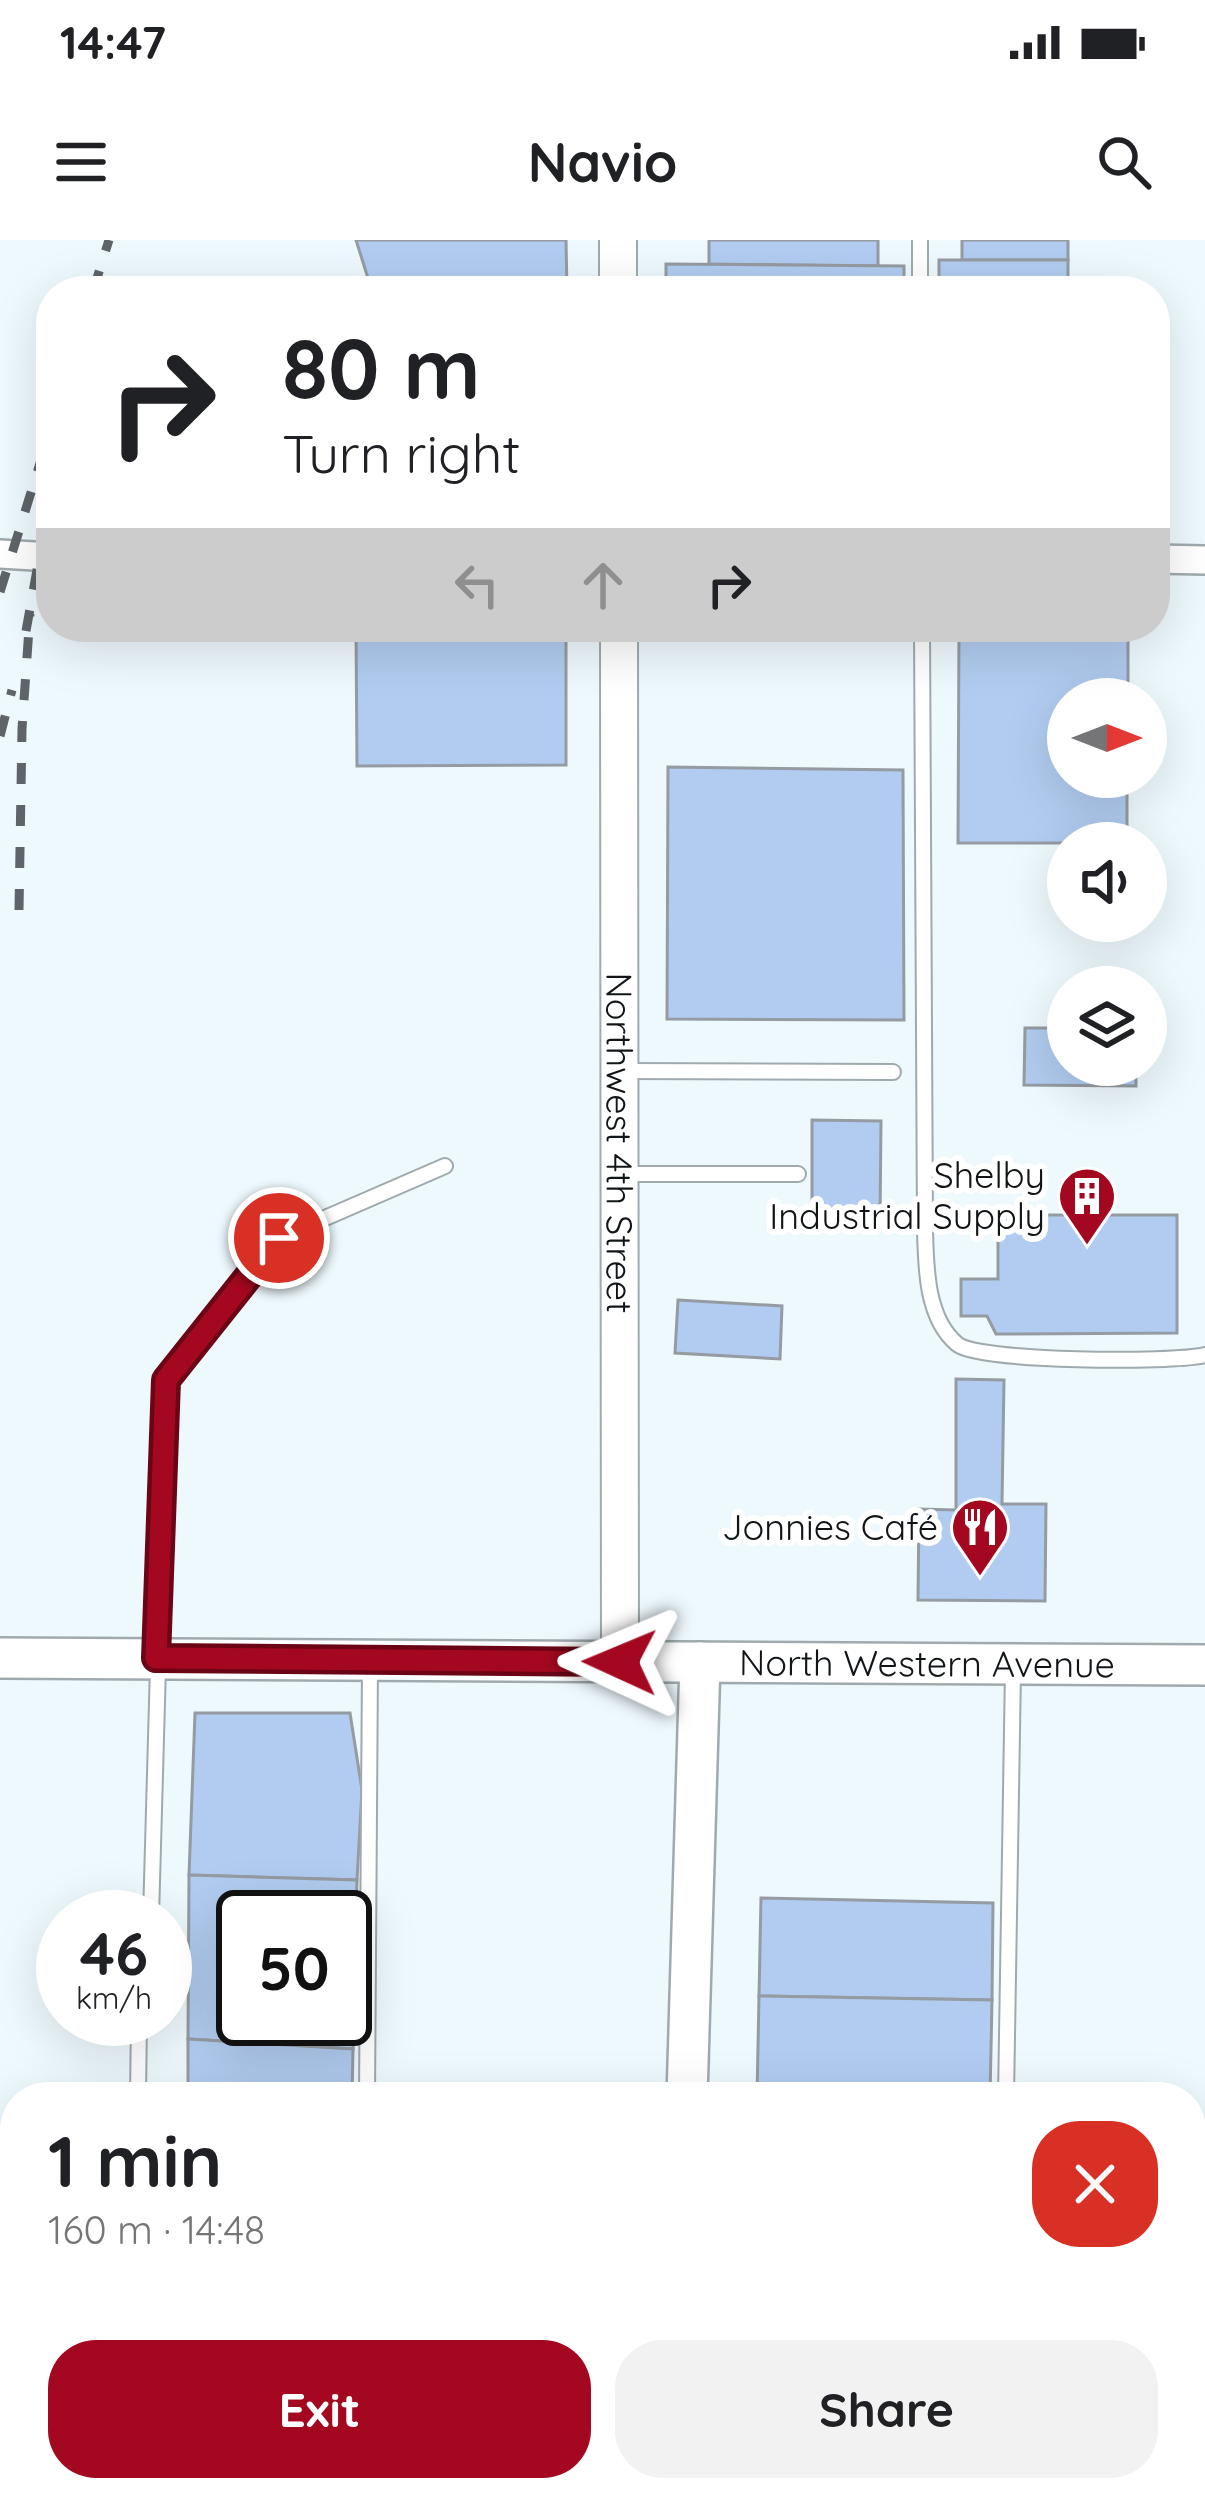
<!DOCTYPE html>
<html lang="en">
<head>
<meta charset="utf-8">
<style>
  :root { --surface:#fff; --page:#f2f2f2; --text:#202124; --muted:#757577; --accent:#a40820 }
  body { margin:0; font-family:Quicksand,sans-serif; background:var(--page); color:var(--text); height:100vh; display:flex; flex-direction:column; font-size:45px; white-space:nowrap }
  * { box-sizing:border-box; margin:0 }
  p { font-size:39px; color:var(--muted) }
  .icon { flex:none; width:66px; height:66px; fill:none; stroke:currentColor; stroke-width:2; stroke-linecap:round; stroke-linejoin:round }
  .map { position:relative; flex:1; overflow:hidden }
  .panel { position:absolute; left:0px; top:1842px; width:1206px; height:420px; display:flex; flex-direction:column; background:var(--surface); border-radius:48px 48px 0 0; box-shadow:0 12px 48px #0002 }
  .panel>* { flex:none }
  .top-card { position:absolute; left:36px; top:36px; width:1134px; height:366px; border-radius:48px; box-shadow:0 12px 48px #0002; background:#fff; color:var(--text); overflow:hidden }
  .needle { width:78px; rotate:90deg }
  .tools { position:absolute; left:1047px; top:438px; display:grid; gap:24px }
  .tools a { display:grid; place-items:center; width:120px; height:120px; border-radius:50%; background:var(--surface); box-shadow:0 12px 48px #0002; font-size:60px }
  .speed { position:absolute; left:36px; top:1650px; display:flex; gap:24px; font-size:60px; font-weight:700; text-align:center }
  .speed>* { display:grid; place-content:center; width:156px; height:156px; border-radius:50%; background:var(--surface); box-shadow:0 12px 48px #0002; line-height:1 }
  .speed small { font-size:30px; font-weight:400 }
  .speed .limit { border:6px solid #111; border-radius:18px; background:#fff; color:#111 }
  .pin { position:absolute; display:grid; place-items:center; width:102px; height:102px; color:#fff; margin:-51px; border:6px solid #fff; border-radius:50%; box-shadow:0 3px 12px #0007 }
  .me { position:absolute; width:132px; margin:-66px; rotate:271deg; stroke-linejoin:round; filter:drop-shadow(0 0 9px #0008) }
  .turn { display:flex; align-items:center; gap:42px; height:252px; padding:0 48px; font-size:54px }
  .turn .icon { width:156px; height:156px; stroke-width:2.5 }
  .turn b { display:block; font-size:84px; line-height:102px }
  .lanes { display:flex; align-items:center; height:114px; padding:0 48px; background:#0003; justify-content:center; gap:60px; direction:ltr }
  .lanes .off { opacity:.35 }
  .round { display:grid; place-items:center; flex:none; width:126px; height:126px; border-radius:48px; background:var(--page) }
  .summary { display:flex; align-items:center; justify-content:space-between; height:204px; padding:0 48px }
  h1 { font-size:72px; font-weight:800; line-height:90px }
  .cta { display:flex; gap:24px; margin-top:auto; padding:24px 48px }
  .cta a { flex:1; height:138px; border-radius:48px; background:var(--accent); color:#fff; font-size:48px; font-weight:800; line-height:138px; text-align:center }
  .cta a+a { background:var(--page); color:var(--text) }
  .status { display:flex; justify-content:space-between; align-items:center; height:84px; padding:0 60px; background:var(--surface); direction:ltr }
  .status svg { height:33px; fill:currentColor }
  header { display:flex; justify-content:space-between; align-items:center; height:156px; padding:0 48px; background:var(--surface); font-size:54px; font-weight:800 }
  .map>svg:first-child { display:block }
  .building { fill:#b1ccf0; stroke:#959ba2; stroke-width:3; fill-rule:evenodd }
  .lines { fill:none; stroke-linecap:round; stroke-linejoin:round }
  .service-casing { stroke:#a0aaae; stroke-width:18 }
  .minor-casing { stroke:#a0aaae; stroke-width:32 }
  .tertiary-casing { stroke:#a0aaae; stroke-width:40 }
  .secondary-casing { stroke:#a0aaae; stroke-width:44 }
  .primary-casing { stroke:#a0aaae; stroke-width:50 }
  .service { stroke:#fff; stroke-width:14 }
  .minor { stroke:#fff; stroke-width:27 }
  .tertiary { stroke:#fff; stroke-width:36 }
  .secondary { stroke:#fff; stroke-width:39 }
  .primary { stroke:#fff; stroke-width:45 }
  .rail { stroke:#5e6467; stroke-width:9; stroke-dasharray:21 21; stroke-linecap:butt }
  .route-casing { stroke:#6b0515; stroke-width:30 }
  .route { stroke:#a40820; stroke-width:21 }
  .labels { text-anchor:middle; stroke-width:12; stroke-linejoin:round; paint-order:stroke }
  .street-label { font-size:36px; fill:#111517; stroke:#fff }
  .poi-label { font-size:36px; fill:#111517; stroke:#fff; text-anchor:end }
</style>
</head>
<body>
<div class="status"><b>14:47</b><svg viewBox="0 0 49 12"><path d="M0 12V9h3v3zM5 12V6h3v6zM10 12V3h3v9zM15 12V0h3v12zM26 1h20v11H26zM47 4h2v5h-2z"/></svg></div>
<header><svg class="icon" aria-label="menu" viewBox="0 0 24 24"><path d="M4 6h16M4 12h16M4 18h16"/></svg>Navio<svg class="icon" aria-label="search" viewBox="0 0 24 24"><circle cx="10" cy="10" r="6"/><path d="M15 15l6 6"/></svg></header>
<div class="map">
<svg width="1205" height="2262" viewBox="0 0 1205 2262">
  <rect width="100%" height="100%" fill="#eef9fe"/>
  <g class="building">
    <polygon points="356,0 566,0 567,51 372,51"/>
    <polygon points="709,0 878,0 878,26 709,24"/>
    <rect x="962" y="0" width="106" height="20"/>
    <rect x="939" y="20" width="129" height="31"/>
    <polygon points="666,24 904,26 904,51 666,51"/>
    <polygon points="356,387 566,387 566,525 357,526"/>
    <polygon points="959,387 1128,387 1128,459 1068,459 1068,537 1127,537 1127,603 958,603"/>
    <polygon points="668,527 903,530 904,780 667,779"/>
    <polygon points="1025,788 1068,788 1068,825 1136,825 1136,846 1024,845"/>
    <polygon points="812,880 881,881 880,982 812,981"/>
    <polygon points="998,975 1177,975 1177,1093 996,1094 987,1076 961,1076 961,1039 998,1039"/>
    <polygon points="678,1060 782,1066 780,1119 675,1113"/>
    <polygon points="956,1139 1004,1140 1002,1264 1046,1264 1045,1361 918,1360 919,1269 956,1270"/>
    <polygon points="195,1473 350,1473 362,1550 357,1640 189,1635"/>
    <path d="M189 1635 357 1640 353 1809 188 1799ZM243 1677H345V1779H243Z"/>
    <polygon points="761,1658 993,1663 992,1760 759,1756"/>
    <polygon points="759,1756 992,1760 990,1857 757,1857"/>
    <polygon points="188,1799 353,1809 352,1857 188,1857"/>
    <polygon points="1191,2180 1205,2181 1205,2262 1010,2254 1011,2247 1191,2247"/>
    <polygon points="872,2247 958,2247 958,2262 846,2262 872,2262"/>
  </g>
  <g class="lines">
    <defs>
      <g id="service">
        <polyline points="920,0 920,51"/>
        <path d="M922 387 925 990C926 1027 926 1078 957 1104 978 1122 1173 1123 1205 1115"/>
        <polyline points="623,831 893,832"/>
        <polyline points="624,934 798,934"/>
        <polyline points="151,1677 166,1140 279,998 445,926"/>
        <polyline points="138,1857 139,1779"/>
        <polyline points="367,1857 370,1425"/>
        <polyline points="1006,1857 1013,1430"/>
        <polyline points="360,2262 360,2247"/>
        <polyline points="996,2262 996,2247"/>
      </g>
      <g id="minor">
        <polyline points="0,314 51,317"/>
        <polyline points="1155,319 1205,320"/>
      </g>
      <g id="tertiary">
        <polyline points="618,0 618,51"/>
        <path id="s1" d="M619 387 620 1422"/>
      </g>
      <g id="secondary">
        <path id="s2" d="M0 1418 1205 1425"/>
        <polyline points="687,1857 700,1422"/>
        <polyline points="675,2262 675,2247"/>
      </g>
      <g id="primary">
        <polyline points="0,2014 15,2016"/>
        <polyline points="1191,2049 1205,2049"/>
        <polyline points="0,2075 15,2077"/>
        <polyline points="1191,2121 1205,2121"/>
      </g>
    </defs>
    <use href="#service" class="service-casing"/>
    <use href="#minor" class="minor-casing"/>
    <use href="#tertiary" class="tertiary-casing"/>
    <use href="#secondary" class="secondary-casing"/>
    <use href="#primary" class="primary-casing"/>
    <use href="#service" class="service"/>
    <use href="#minor" class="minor"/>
    <use href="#tertiary" class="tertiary"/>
    <use href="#secondary" class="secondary"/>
    <use href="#primary" class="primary"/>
    <g class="rail">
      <polyline points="93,51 109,0"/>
      <polyline points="0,352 51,188"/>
      <polyline points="26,391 51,252"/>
      <polyline points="0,496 12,450"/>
      <polyline points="19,670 22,489 30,374"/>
    </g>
  </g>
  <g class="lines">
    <defs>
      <polyline id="route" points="279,998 166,1140 156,1418 620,1422"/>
    </defs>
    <use href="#route" class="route-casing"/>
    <use href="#route" class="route"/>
  </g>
  <defs>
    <symbol id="building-pin" viewBox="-11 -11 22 30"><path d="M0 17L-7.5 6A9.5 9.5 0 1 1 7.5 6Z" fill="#a40820" stroke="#fff"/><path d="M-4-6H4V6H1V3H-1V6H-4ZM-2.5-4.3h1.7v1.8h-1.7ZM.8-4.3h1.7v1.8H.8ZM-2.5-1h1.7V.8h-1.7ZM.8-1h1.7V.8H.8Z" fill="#fff"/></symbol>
    <symbol id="restaurant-pin" viewBox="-11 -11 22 30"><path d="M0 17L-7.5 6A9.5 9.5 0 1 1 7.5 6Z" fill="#a40820" stroke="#fff"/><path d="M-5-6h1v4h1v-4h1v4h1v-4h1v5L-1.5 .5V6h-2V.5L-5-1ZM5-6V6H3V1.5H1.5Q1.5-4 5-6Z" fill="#fff"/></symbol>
  </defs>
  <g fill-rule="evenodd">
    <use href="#building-pin" x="1054" y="923" width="66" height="90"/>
    <use href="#restaurant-pin" x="947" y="1254" width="66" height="90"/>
  </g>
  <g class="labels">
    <g class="street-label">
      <text dy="13" stroke="none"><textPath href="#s1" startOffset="516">Northwest 4th Street</textPath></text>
      <text dy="13" stroke="none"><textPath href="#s2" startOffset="927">North Western Avenue</textPath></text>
    </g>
    <g class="poi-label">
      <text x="1045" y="948">Shelby<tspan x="1045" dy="41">Industrial Supply</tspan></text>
      <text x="938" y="1300">Jonnies Café</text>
    </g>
  </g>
</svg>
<div class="tools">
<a><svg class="needle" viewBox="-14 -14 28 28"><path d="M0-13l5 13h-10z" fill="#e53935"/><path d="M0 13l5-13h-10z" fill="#757577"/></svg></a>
<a><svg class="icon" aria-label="sound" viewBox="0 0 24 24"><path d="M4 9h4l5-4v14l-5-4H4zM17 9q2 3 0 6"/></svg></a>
<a><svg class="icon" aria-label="layers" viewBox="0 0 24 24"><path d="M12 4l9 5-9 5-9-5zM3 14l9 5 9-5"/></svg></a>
</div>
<div class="speed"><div>46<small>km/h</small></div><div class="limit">50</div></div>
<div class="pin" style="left:279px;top:998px;background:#d93025"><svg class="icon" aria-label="arrive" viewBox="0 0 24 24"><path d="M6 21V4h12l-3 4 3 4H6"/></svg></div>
<svg class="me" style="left:620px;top:1422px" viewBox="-20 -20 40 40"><path d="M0-17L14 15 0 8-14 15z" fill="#a40820" stroke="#fff" stroke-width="4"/></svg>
<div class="top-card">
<div class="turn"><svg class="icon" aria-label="right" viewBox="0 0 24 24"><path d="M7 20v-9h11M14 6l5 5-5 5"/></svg><div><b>80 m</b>Turn right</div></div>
<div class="lanes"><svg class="icon off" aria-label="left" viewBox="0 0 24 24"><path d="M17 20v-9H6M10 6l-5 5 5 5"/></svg><svg class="icon off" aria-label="ahead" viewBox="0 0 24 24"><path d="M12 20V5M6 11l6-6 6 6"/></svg><svg class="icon" aria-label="right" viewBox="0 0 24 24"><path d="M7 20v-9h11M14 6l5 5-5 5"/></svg></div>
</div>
<section class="panel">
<div class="summary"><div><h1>1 min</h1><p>160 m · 14:48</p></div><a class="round" style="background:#d93025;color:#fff"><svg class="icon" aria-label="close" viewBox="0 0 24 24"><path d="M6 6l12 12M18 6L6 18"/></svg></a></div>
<div class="cta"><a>Exit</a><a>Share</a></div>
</section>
</div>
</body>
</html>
